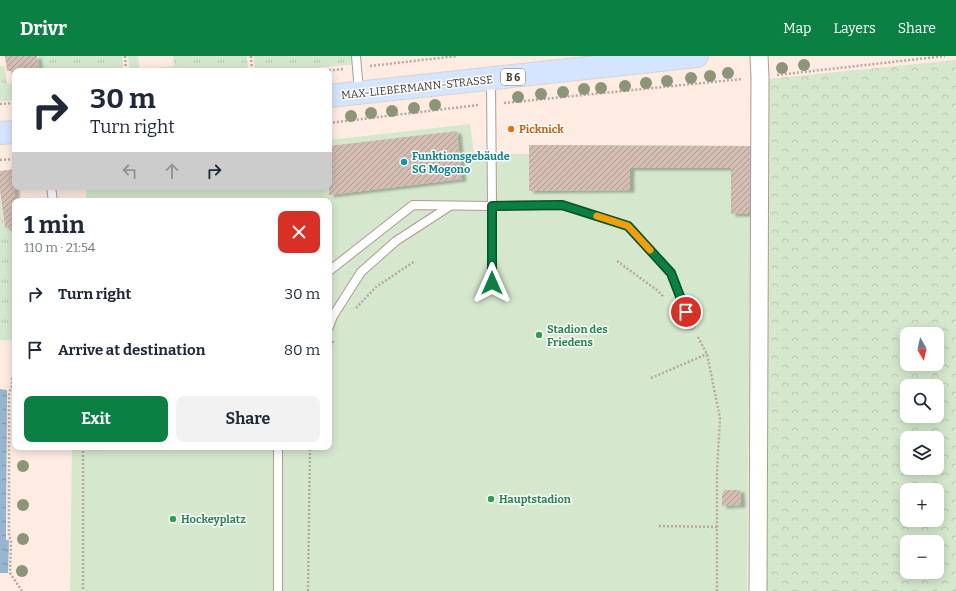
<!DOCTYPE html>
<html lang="en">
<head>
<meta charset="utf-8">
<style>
  :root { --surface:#fff; --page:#f2f2f3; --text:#1f2937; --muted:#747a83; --accent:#0b8043 }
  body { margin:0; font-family:Bitter,serif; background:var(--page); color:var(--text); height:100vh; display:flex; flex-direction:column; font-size:15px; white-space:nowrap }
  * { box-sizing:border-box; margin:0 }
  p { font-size:13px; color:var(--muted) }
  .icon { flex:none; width:22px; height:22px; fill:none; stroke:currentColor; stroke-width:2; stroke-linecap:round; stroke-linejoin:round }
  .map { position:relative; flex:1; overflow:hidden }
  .details { position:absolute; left:12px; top:142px; width:320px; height:252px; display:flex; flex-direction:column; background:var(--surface); border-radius:8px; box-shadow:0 2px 10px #0003 }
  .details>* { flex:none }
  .guide { position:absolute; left:12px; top:12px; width:320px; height:122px; border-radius:8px; box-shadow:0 2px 10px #0003; background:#fff; color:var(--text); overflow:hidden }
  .needle { width:26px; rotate:171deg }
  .controls { position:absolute; left:900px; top:271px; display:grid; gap:8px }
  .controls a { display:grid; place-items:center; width:44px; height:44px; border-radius:8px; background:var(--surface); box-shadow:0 2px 10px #0003; font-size:20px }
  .pin { position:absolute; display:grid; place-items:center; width:34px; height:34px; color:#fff; margin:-17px; border:2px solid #fff; border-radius:50%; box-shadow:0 1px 4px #0007 }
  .me { position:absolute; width:44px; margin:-22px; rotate:0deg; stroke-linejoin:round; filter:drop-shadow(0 0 3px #0008) }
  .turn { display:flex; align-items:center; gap:14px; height:84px; padding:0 12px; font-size:18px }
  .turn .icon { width:52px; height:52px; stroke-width:2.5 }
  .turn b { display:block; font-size:28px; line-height:34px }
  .lanes { display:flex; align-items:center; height:38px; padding:0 12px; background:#0003; justify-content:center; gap:20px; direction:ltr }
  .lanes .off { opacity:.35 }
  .round { display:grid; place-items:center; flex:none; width:42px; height:42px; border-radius:8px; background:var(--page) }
  .overview { display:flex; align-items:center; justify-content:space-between; height:68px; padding:0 12px }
  h1 { font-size:24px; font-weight:700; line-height:30px }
  .cta { display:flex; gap:8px; margin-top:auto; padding:8px 12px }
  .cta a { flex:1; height:46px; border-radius:8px; background:var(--accent); color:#fff; font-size:16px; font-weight:700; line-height:46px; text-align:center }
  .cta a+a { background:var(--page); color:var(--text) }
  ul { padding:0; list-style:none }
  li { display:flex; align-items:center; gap:12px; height:56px; padding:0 12px }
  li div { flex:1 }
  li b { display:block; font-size:15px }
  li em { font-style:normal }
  header { display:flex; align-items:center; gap:24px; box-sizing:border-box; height:56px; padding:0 20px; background:var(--accent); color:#fff }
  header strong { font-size:19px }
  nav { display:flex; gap:22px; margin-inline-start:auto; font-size:14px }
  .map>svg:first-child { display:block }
  .grass { fill:url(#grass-tufts) }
  .forest { fill:url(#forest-crowns); fill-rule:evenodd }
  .pitch { fill:#d5e8cd }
  .water { fill:url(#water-ripples) }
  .building { fill:url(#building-hatch); filter:url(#shadow) }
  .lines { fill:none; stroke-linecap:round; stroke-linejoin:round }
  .lane-casing { stroke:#af9b90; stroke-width:10 }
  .street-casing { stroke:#af9b90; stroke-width:19 }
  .primary-casing { stroke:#d5d3d2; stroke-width:24 }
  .path { stroke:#b7a9a1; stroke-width:2.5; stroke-dasharray:2 2; stroke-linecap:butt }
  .lane { stroke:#fff; stroke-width:8 }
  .street { stroke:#fff; stroke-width:17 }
  .primary { stroke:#d5e5ff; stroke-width:22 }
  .tree { fill:#8c9577 }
  .route-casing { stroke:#07532c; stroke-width:10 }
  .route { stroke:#0b8043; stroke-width:7 }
  .slow { stroke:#f59e0b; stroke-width:7 }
  .food-dot { fill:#e8710a; stroke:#fdfdfd; stroke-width:1.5 }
  .culture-dot { fill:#0f9aa8; stroke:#fdfdfd; stroke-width:1.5 }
  .leisure-dot { fill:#2e9e5b; stroke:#fdfdfd; stroke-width:1.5 }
  .labels { text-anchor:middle; stroke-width:3; stroke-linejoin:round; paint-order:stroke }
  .shield { fill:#fdfdfd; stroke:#78726f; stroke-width:1 }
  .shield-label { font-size:10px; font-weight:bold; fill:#3f3732 }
  .street-label { font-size:11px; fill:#3f3732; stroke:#fdfdfd }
  .food-label { font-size:11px; font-weight:bold; fill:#c56008; stroke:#fdfdfd; text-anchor:start }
  .culture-label { font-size:11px; font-weight:bold; fill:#0d838f; stroke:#fdfdfd; text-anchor:start }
  .leisure-label { font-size:11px; font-weight:bold; fill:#27864d; stroke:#fdfdfd; text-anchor:start }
</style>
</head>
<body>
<header>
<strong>Drivr</strong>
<nav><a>Map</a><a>Layers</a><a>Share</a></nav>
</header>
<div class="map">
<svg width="956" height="535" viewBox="0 0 956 535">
  <defs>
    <pattern id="grass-tufts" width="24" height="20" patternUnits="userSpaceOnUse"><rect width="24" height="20" fill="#d5e8cd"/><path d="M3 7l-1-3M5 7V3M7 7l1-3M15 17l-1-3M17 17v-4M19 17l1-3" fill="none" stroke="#b8c8b0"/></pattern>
    <pattern id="forest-crowns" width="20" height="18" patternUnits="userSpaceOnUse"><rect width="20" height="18" fill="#d5e8cd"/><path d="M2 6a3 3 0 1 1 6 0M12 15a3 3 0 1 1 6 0" fill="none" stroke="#b8c8b0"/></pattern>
    <pattern id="water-ripples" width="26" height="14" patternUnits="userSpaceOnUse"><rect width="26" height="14" fill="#95b6ce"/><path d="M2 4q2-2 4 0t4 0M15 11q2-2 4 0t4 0" fill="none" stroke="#7b95a8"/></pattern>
    <pattern id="building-hatch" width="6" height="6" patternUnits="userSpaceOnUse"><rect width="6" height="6" fill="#d4beb3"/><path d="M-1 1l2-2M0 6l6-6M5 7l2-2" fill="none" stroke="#ad9b92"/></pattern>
    <filter id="shadow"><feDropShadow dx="4.5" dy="2.5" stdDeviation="1" flood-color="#0004"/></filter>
  </defs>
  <rect width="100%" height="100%" fill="#feece2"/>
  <g class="grass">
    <polygon points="39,0 122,0 123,15 41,15"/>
    <polygon points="128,0 138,0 140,14 174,10 173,0 247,0 248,15 130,15"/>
    <polygon points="254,0 355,0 356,8 285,15 255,15"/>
    <polygon points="0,10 5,10 7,28 15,27 15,44 0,45"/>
    <polygon points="0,134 4,170 15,168 15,284 0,284"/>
  </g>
  <path class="forest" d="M956 4V535H766L767 23ZM907 278H937V308H907ZM907 330H937V360H907ZM907 382H937V412H907ZM907 434H937V464H907ZM907 486H937V516H907Z"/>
  <polygon class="pitch" points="470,68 474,98 529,98 529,89 751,90 747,535 70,535 72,391 329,391 329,145 86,145 86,131 329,131 329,84"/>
  <polygon class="water" points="0,333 7,334 6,484 9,484 8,517 0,517"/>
  <g class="building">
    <polygon points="5,0 37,0 39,15 7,15"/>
    <polygon points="457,75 462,123 329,139 329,90"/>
    <polygon points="529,89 750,90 749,158 731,158 731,112 630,112 630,134 529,135"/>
    <polygon points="15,113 15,171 5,172 0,134 0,115"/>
    <polygon points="724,434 740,434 741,449 722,450 722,439"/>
  </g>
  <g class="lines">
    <defs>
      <g id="lane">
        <polyline points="356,0 359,35"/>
        <polyline points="51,131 53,145"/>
        <polyline points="329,215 413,149 492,150 491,24"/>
        <polyline points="492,227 492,150 562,149 628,170 671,217 691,269"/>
        <polyline points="329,271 333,260 361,216 396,185 450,150"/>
        <polyline points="278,535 278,391"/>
      </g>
      <polyline id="street" points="758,535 760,21 759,0"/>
      <g id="primary">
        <polyline points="329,40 697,0"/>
        <polyline points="0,77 15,76"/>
      </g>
    </defs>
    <use href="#lane" class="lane-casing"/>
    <use href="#street" class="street-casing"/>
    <use href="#primary" class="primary-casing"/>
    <g class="path">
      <polyline points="125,0 126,15"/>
      <polyline points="251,0 252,15"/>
      <polyline points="370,10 457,0"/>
      <polyline points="325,15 343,13"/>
      <polyline points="777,19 945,0"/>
      <polyline points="504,47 742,23"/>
      <polyline points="0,48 15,47"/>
      <polyline points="329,67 478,49"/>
      <polyline points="0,104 15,103"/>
      <polyline points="617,205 658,235 664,241"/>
      <polyline points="356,252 376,231 415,205"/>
      <polyline points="698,281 707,298 720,362 717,416 717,535"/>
      <polyline points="329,294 334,284"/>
      <polyline points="15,320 12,321 12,330 9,337 9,480 11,485 10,517 22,535"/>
      <polyline points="651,322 707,298"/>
      <polyline points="83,391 83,535"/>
      <polyline points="659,470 718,471"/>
      <polyline points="308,535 310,391"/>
    </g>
    <use href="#lane" class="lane"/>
    <use href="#street" class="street"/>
    <use href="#primary" class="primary"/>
  </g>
  <g class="tree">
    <circle cx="804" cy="9" r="6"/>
    <circle cx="782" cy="12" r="6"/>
    <circle cx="728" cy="17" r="6"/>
    <circle cx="710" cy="20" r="6"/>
    <circle cx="691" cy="22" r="6"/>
    <circle cx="667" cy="25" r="6"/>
    <circle cx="646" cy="27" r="6"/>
    <circle cx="625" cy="30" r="6"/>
    <circle cx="601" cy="32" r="6"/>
    <circle cx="584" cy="33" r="6"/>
    <circle cx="563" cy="36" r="6"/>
    <circle cx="541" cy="38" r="6"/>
    <circle cx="518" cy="41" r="6"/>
    <circle cx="435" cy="49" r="6"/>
    <circle cx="414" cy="52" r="6"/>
    <circle cx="392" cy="55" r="6"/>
    <circle cx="371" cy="57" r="6"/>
    <circle cx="351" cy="60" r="6"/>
    <circle cx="23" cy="410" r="6"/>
    <circle cx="23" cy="449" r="6"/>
    <circle cx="23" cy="483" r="6"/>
    <circle cx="22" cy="515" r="6"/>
  </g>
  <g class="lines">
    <defs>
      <polyline id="route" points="492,227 492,150 562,149 628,170 671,217 686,256"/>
    </defs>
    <use href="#route" class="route-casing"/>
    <use href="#route" class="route"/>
    <polyline class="slow" points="597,160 628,170 650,194"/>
  </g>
  <circle class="food-dot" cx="511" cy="73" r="4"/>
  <circle class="culture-dot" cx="404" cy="106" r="4"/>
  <g class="leisure-dot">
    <circle cx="539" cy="279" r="4"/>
    <circle cx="491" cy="443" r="4"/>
    <circle cx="173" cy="463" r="4"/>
  </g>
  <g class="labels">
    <rect class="shield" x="501" y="13" width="24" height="16" rx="3"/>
    <g class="shield-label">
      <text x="513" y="25">B 6</text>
    </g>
    <g class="street-label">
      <text transform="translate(417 31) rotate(-6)" y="4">MAX-LIEBERMANN-STRASSE</text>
    </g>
    <g class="food-label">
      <text x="519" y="77">Picknick</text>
    </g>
    <g class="culture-label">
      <text x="412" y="104">Funktionsgebäude<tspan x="412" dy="13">SG Mogono</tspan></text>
    </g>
    <g class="leisure-label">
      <text x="547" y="277">Stadion des<tspan x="547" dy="13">Friedens</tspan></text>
      <text x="499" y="447">Hauptstadion</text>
      <text x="181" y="467">Hockeyplatz</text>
    </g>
  </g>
</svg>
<div class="controls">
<a><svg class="needle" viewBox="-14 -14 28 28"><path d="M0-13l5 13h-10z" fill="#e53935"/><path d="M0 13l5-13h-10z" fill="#747a83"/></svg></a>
<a><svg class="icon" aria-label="search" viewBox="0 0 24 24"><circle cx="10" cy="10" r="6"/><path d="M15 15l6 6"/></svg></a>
<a><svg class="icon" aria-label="layers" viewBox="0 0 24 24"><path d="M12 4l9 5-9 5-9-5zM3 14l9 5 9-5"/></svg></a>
<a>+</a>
<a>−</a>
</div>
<div class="pin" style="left:686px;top:256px;background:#d93025"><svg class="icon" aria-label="arrive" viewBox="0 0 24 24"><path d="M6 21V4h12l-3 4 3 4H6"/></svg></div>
<svg class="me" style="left:492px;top:227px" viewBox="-20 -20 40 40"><path d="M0-17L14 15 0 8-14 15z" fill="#0b8043" stroke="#fff" stroke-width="4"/></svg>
<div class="guide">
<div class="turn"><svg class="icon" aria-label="right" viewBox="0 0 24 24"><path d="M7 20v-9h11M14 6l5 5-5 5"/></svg><div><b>30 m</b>Turn right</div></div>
<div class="lanes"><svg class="icon off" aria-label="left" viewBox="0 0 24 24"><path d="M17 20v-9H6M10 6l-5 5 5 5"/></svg><svg class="icon off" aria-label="ahead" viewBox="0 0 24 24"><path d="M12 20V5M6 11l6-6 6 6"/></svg><svg class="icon" aria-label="right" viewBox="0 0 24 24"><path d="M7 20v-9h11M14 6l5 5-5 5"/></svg></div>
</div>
<section class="details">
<div class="overview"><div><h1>1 min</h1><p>110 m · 21:54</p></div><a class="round" style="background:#d93025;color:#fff"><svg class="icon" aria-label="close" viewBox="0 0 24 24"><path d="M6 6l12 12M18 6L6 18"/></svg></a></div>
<ul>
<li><svg class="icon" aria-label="right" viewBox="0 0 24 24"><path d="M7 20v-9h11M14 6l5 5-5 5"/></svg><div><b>Turn right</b></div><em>30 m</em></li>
<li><svg class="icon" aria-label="arrive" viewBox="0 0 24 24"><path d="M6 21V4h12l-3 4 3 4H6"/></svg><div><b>Arrive at destination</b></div><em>80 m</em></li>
</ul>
<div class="cta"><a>Exit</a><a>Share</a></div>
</section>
</div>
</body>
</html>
